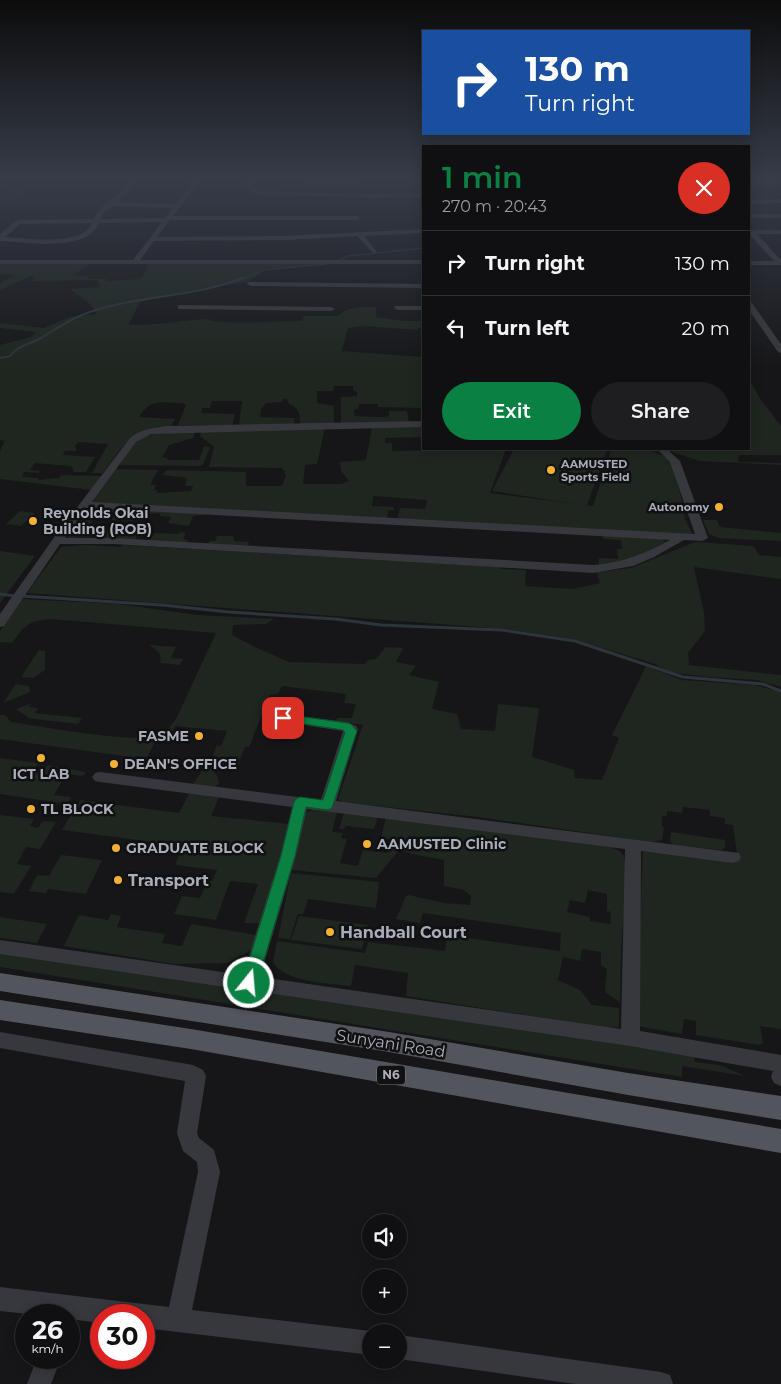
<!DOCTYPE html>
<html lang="en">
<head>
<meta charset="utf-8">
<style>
  :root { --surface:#101012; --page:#1e1e20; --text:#f1f3f6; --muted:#9c9d9f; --line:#303032; --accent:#0b8043 }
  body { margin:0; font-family:Montserrat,sans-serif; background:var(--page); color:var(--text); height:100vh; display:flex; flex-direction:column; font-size:19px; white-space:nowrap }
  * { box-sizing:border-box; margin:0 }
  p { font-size:16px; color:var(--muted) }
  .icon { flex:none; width:28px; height:28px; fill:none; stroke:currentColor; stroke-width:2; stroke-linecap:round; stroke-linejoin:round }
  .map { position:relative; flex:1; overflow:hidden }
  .sheet { position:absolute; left:422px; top:145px; width:328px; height:305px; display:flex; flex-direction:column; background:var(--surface); border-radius:0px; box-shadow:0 2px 12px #0003,0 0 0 1px var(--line) }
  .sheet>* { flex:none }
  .banner { position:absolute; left:422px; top:30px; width:328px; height:105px; border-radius:0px; box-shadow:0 2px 12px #0003,0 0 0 1px var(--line); background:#1a4fa0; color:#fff; overflow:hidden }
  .buttons { position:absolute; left:362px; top:1214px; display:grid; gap:10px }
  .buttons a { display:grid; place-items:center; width:45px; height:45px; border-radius:50%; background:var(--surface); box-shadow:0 2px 12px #0003,0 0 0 1px var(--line); font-size:25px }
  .speed { position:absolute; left:15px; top:1304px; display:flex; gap:10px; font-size:25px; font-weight:700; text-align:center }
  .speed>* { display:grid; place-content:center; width:65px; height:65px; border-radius:50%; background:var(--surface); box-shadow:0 2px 12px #0003,0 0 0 1px var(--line); line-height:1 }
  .speed small { font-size:12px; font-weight:400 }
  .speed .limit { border:8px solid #d22; background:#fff; color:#111 }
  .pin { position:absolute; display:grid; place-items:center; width:42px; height:42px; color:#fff; margin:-21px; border-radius:10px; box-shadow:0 2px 8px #0006 }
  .me { position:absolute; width:55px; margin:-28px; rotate:17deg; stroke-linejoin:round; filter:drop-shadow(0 0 4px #0008) }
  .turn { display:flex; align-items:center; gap:18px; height:105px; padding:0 20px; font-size:22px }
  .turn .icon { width:65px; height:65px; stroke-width:2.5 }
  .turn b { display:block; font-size:35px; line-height:42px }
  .round { display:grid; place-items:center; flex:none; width:52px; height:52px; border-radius:26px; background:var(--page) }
  .head { display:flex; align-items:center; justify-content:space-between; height:85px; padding:0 20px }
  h1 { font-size:30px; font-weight:600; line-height:38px; color:var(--accent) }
  .cta { display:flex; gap:10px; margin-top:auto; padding:10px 20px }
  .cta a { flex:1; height:58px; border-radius:30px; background:var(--accent); color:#fff; font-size:20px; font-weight:600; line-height:58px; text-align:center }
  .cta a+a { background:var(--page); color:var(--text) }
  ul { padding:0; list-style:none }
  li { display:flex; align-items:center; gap:15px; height:65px; padding:0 20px; border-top:1px solid var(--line) }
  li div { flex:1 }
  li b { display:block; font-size:19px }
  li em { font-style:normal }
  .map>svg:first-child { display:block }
  .green { fill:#1e261f; fill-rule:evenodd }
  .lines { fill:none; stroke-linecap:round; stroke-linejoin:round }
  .stream-far2 { stroke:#2c353c; stroke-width:1 }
  .stream-far1 { stroke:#2c353c; stroke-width:2 }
  .stream { stroke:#2c353c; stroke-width:3 }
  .minor { fill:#37383d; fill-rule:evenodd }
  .major { fill:#53555c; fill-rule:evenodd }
  .route { fill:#0b8043; stroke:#07532c }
  .poi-dot { fill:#f2b134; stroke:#111113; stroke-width:2 }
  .labels { text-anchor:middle; stroke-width:5; stroke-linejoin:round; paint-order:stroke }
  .far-poi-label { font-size:11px; font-weight:bold; fill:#a8adb8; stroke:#111113; text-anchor:start }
  .shield { fill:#111113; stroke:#7b7e86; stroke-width:1 }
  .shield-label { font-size:12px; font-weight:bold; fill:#a8adb8 }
  .poi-label { font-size:14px; font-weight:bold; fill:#a8adb8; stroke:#111113; text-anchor:start }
  .near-poi-label { font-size:16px; font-weight:bold; fill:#a8adb8; stroke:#111113; text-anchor:start }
  .near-street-label { font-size:16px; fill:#a8adb8; stroke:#111113 }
</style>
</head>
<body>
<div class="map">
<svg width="781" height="1384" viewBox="0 0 781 1384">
  <rect width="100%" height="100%" fill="#161618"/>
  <g class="green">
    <polygon points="21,189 28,198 0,201 0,191"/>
    <path d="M146 262H331L326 264 266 269 248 282 207 287 140 302 128 325C155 326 181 320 208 319 215 325 288 321 302 321L304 316H338C349 306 361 307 376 307V317L403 321H424V328H418V330L364 326 348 328 342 351 423 357 424 408 378 407V404H359L358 409 354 410 355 416 384 417 389 416V411H407L409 423 341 424V397L357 396V392L353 391V386H334L333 391H317V403L334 406V424L300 425C300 413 299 408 289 404L287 399H283L282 402 266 403 261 409 260 417 295 418 294 425H239L242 401H212L210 408H202L201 413 235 414 232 425H178L186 405 182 403C162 403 151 397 139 417L175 419 171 426C131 429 125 443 103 473H92L108 444 78 442 75 446 77 451H65L63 455 95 457 86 472H74L72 467 69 466 35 463 30 470 40 471 39 473 24 472 22 477 39 478 38 480 59 478 61 475 102 476 91 490 0 479V451L5 441 0 440V345L31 337 36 332 0 328V323L44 328 70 317 97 314 90 304 70 289 100 287 98 280 31 281 35 277 30 276 0 290V283L15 275 0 274V263H90L74 275 88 276 87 279H107V281L140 279 148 269Z"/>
    <polygon points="749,379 761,400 781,426 781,455 739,455 738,462 781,463 781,465 700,461 672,452 672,449 749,449"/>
    <polygon points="424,426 424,437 385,438 385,443 392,443 392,451 506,449 490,493 576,504 492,491 514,449 607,450 587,505 593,506 611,450 608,449 645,449 667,457 672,465 681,497 685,519 693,535 397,519 400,508 425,509 427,500 373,496 372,506 394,507 394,510 388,510 387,519 92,503 116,469 158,470 150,485 156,485 154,490 157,490 157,493 191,491 193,486 185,486 187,478 162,475 167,470 246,472 246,486 282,486 286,475 282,468 209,467 214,447 200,436 202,430 325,428 317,464 305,465 303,484 341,484 349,481 341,471 340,462 366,460 372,427"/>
    <path d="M195 432 193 438 169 445 162 457 167 458 168 460H199L204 446 210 447 203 465 199 466 120 465C137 427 160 433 195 432Z"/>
    <polygon points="91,508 105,509 98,511 87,531 91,535 90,537 67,538 88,509"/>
    <polygon points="112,509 201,513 203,515 193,516 189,526 168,523 171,517 160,516 160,513 136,515 133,521 112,520 116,512 111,512"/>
    <polygon points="20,511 35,513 21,526 6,524"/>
    <polygon points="703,520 717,520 720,527 781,533 781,541 718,538 709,534"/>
    <polygon points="108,528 112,528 112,530 136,531 135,534 138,534 135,540 96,538 98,535 105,535"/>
    <polygon points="180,532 186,533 183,539 188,540 187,543 146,540 151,534 156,533 179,534"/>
    <polygon points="603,535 661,539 666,542 640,557 599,566 599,558 618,559 617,549 622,549 621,540 603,539"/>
    <polygon points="217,536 233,536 234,541 249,542 247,547 208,544 210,541 215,541"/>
    <polygon points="695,542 754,546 759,555 781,557 781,579 694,567 704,612 705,631 688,653 689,665 781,675 781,687 757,680 709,677 668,672 655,664 573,639 506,629 27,593 61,547 83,545 121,547 122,545 500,567 501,569 526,570 525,586 573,589 600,583 597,572 631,568"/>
    <polygon points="0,551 35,556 0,603"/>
    <path d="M22 599 118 604 198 615 274 619 266 624 233 625 232 635 257 648 289 662 365 664 368 660 376 659 386 647 403 648 396 662 416 666 409 675 439 682 432 709 457 714 461 729 495 731 498 704 539 708 532 757 574 770 575 778 602 780 619 738 612 735 646 666 682 680 754 685 781 692V1029L760 1026 763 1043 760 1045 696 1035V1021L684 1019 682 1034 636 1026 643 851 738 861 733 825 725 824V818L710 816V810L683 807 682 813 667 811V816H662V827H664L662 840 652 842 478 817 342 802 338 799 363 725 336 721 337 718H352L356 704 344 703 346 694 282 686 278 694 270 695 249 747H245L238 764 223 766 213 755 217 745 221 746 227 731 175 726 167 743 155 742 146 759 0 739V715H5L11 722C40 726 139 745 160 735 167 732 171 725 176 719L216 633 51 619C28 621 25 625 12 643L0 642V631Z"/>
    <path d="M149 645 176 647 171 658 183 659 180 665 160 663C163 654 156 649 149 645Z"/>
    <polygon points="39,650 45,651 45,670 33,678 21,677"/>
    <polygon points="16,684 29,686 30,692 3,703"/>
    <polygon points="32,703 29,707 38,708 35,713 82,718 78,724 34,719 29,718 16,709"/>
    <polygon points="0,758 38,763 34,770 43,771 48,765 86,772 83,776 66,774 54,795 71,797 67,804 0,794"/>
    <path d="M206 765C212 769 219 776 219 783L215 787 193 784Z"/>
    <polygon points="190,792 219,797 211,816 289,824 262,923 244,923 258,884 230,881 216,920 174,914 182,896 200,898 207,881 212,881 217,870 175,865 183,846 62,830 80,800 179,813"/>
    <path d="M312 810 337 812 332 832 343 833 341 838 347 839 340 863 358 866 363 850 387 853 390 839 381 838 386 817 610 847C614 849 620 850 623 855 630 869 623 918 622 936 620 958 621 980 620 1002L606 993 605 987 607 969 601 965V952L582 949 580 961 563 957 558 980 580 990 592 1005 619 1008V1027L606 1028 406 996 408 973 355 965 351 986C328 983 285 983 273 962L277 941 365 953 368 942 445 951 447 935 560 951 561 933 423 913 420 923 396 919 406 896 409 895 444 903 470 905 471 896 464 890 444 886V860L412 854 400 849 376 878 291 870 305 813ZM588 890 607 894V911L611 912 610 924 590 921V917L567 912 570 900 585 903Z"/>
    <polygon points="344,812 378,816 374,829 346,826 344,829 339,829"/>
    <polygon points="0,815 34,819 30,826 38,828 43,821 56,822 40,849 26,847 17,864 31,866 14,894 0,892"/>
    <polygon points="671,832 725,840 725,848 721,850 673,845 670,841"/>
    <polygon points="61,855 102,860 86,894 48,889 46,893 29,891 37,875 49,876"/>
    <polygon points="291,873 379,882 376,908 308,899 303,914 298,914 290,939 278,938"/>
    <polygon points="111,914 121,916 117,927 165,934 162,943 182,946 191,924 256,935 254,946 248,952 227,963 174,964 64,946 79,915 108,920"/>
    <polygon points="299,916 368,925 362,949 291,940"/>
    <polygon points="0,917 47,924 37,943 0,938"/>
    <polygon points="0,951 694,1053 695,1062 720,1065 745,1076 682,1066 682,1077 0,967"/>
  </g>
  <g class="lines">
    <g class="stream-far2">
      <polyline points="749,182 781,182"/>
      <polyline points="340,260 348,256 424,248"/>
      <polyline points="239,280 265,270 336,263"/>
    </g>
    <path class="stream-far1" d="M0 358 10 356C17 346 28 345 39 339 53 331 67 321 82 315 134 295 191 298 243 278"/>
    <g class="stream">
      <polyline points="0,594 15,596"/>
      <polyline points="21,596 162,605 229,612 335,619 381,625 502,630 575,641 683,677 763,684 781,691"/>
    </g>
    <g class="minor">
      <polygon points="0,177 11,177 0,180"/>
      <path d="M133 177H139L131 189 117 202 176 204 197 177H203L173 216H357L360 218 357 220H170L157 237 286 236 424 229V233L364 236 377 252 374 254 357 236 286 240 154 241 140 260H424V264H0V260H133L162 222 99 223C87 253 26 242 0 241V234L14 222 20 220 94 219C101 203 123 194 133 177ZM113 206H114L173 208 165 218 100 219 103 213ZM92 223C82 247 26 238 5 237L20 224Z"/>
      <polygon points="249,177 255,177 253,188 262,191 373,194 424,193 424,197 373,198 261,195 247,189"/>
      <polygon points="260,177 380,177 374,181 314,182"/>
      <polygon points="781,199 781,203 749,204 749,200"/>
      <rect x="749" y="214" width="32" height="4"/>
      <polygon points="749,230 781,230 781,234 757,234 781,260 781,265 749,265 749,261 774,261 749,234"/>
      <polygon points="248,282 424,284 424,288 251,286 247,284"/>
      <polygon points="749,303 752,303 781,344 781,353 778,352 749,310"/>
      <polygon points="178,305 331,307 335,309 331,311 181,309 178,309"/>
      <polygon points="395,306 424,306 424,310 398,310 394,308"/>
      <path d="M424 421V427L151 434 136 442 92 502 695 534 670 462 659 451 660 449H667L680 461 708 538 702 541 684 540 654 557 633 566 593 573 113 544H60L4 626 0 627V614L53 539 130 438C141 429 153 428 167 426ZM87 508 670 540C645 554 621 563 593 565L113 538H65Z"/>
      <path d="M283 714 347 722 356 726 358 729 336 801 739 853 741 857 739 861 733 863 641 851 640 1031 781 1055V1086L774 1083 771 1077 773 1071 630 1046 0 954V940L243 975 280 856 292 807 100 782 95 781 92 777 95 773 100 772 321 800 343 731 278 721 276 718 278 715ZM307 809 625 849 621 1029 260 977 296 856Z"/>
      <polygon points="0,1032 193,1065 203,1070 206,1076 197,1133 199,1138 214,1150 220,1172 192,1310 371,1331 374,1332 371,1332 371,1355 144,1328 144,1315 101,1315 101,1323 69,1319 69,1315 37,1315 0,1311 0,1287 169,1307 198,1172 197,1162 183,1151 177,1133 185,1081 0,1048"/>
      <polygon points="399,1335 661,1372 670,1375 673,1384 575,1384 399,1359"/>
      <polygon points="37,1358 61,1358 51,1384 27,1384"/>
    </g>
    <g class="major">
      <polygon points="0,973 383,1031 628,1073 781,1096 781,1120 628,1095 383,1051 0,991"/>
      <polygon points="0,1000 191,1029 781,1129 781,1153 191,1049 0,1020"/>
    </g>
  </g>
  <linearGradient id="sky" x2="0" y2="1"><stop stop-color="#0c0c0d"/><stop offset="0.48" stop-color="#363c48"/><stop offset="1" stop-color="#363c48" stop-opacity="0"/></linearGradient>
  <rect width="781" height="371" fill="url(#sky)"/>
  <polygon class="route" points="283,714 347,723 351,724 357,731 332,808 328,810 306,807 295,856 257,983 255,987 249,989 244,987 242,983 281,856 294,802 296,799 300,797 323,800 345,732 343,730 278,720 277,718 278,715"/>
  <g class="poi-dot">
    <circle cx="551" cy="470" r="5"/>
    <circle cx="719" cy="507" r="5"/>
    <circle cx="33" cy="521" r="5"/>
    <circle cx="199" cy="736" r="5"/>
    <circle cx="41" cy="758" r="5"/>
    <circle cx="114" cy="764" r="5"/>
    <circle cx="31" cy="809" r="5"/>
    <circle cx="367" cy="844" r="5"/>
    <circle cx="116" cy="848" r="5"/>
    <circle cx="118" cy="880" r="5"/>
    <circle cx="330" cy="932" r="5"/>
  </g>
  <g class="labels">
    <g class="far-poi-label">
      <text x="561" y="468">AAMUSTED<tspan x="561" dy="13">Sports Field</tspan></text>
      <text x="709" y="511" text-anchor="end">Autonomy</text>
    </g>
    <rect class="shield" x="377" y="1065.5" width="28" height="19" rx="4"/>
    <g class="shield-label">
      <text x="391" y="1079">N6</text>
    </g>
    <g class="poi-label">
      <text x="43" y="518">Reynolds Okai<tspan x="43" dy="16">Building (ROB)</tspan></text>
      <text x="189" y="741" text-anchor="end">FASME</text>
      <text x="124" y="769">DEAN'S OFFICE</text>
      <text x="41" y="779" text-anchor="middle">ICT LAB</text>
      <text x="41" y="814">TL BLOCK</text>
      <text x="377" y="849">AAMUSTED Clinic</text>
      <text x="126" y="853">GRADUATE BLOCK</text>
    </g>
    <g class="near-poi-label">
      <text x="128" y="886">Transport</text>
      <text x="340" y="938">Handball Court</text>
    </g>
    <g class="near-street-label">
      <text transform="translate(391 1043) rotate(9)" y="6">Sunyani Road</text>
    </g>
  </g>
</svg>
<div class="buttons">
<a><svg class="icon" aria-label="sound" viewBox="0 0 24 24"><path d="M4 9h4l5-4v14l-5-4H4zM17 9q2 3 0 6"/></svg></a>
<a>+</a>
<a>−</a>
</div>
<div class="speed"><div>26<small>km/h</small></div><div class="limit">30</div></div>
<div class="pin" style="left:283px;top:718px;background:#d93025"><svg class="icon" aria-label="arrive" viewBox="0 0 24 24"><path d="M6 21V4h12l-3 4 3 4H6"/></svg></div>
<svg class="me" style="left:249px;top:983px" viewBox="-20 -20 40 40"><circle r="17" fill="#0b8043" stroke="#fff" stroke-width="3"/><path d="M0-11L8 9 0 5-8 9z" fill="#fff"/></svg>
<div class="banner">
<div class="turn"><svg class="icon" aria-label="right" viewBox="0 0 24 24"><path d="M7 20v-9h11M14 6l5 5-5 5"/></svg><div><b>130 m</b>Turn right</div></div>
</div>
<section class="sheet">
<div class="head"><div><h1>1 min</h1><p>270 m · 20:43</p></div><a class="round" style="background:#d93025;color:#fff"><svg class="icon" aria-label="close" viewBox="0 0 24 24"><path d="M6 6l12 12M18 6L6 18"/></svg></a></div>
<ul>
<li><svg class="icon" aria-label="right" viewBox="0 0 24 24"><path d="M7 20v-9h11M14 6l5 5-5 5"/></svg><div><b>Turn right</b></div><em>130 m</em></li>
<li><svg class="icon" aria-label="left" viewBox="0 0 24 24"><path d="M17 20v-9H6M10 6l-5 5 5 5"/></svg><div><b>Turn left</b></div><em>20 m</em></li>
</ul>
<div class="cta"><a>Exit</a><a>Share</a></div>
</section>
</div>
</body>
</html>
